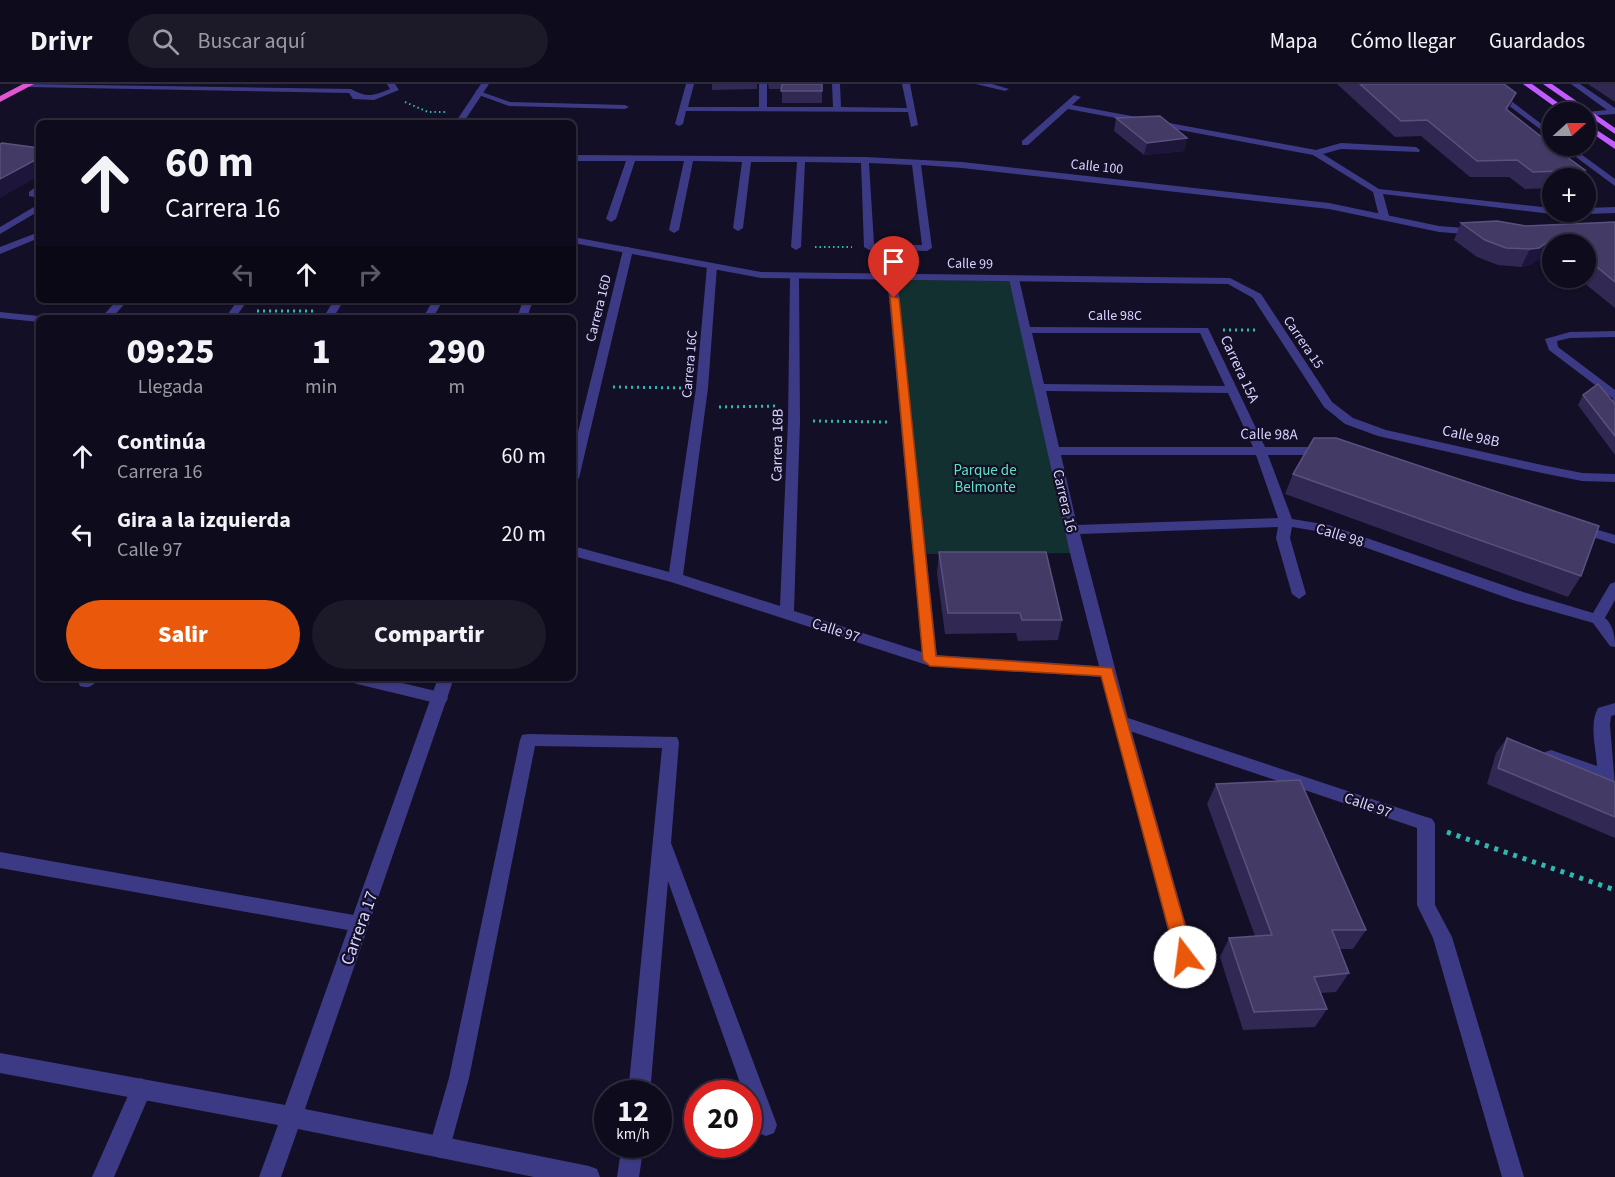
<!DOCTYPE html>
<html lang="es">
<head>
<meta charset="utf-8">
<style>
  :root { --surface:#0e0b1c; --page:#1c1929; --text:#f1f3f6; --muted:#9b9ba3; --line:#2e2b3b; --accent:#ea580c }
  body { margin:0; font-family:"Source Sans 3",sans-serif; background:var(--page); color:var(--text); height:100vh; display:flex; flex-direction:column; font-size:22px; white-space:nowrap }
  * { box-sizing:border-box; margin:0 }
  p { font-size:20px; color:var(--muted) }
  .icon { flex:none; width:33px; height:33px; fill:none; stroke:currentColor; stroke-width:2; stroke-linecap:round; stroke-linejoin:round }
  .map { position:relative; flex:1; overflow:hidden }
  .panel { position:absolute; left:36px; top:231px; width:540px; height:366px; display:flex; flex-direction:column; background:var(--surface); border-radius:9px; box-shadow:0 2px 4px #0004,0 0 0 2px var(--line) }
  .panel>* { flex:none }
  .top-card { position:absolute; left:36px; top:36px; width:540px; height:183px; border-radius:9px; box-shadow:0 2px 4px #0004,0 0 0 2px var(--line); background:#0e0b1c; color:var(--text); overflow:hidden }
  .needle { width:39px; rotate:69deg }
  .controls { position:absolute; left:1542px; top:18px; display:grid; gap:12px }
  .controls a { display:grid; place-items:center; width:54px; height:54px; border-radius:50%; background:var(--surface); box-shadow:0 2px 4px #0004,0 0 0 2px var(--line); font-size:30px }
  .speed { position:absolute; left:594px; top:996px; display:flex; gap:12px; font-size:30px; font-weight:700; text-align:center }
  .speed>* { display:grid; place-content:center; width:78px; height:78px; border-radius:50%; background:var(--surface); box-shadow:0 2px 4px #0004,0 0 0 2px var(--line); line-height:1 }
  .speed small { font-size:15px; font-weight:400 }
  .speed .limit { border:9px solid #d22; background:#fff; color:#111 }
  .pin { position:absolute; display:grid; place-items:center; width:51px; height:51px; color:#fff; margin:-62px -26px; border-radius:50% 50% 50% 0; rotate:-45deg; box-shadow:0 0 6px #0007 }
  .pin .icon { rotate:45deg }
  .me { position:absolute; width:66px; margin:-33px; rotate:345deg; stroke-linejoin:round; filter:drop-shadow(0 0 4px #0008) }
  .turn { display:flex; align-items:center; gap:21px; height:126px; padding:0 30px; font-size:27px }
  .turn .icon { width:78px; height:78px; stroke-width:2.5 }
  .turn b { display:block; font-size:42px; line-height:51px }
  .lanes { display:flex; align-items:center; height:57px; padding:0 30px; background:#0003; justify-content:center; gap:30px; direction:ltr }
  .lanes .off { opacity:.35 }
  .eta { display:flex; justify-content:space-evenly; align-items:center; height:102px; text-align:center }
  .eta b { font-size:36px; font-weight:800; line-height:42px }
  .action { display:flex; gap:12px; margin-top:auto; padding:12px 30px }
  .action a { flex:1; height:69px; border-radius:36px; background:var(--accent); color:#fff; font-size:24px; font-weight:800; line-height:69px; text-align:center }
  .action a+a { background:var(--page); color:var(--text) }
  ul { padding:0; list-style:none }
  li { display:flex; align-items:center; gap:18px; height:78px; padding:0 30px }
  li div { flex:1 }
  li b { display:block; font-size:22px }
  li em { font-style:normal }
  header { display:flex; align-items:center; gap:36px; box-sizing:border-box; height:84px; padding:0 30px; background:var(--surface); border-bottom:2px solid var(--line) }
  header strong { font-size:28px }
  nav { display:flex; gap:33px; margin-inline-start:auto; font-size:21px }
  .search { width:420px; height:54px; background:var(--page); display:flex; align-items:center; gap:15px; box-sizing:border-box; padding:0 21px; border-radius:33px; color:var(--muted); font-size:22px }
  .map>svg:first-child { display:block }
  .green { fill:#12302f }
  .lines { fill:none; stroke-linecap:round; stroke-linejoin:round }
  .path-far2 { stroke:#2fb8b0; stroke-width:2; stroke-dasharray:1.5 3; stroke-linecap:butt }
  .path-far1 { stroke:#2fb8b0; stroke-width:3; stroke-dasharray:2 4; stroke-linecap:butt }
  .path { stroke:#2fb8b0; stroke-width:5; stroke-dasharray:4 6; stroke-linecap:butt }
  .service { fill:#3d3a85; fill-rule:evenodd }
  .minor { fill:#3d3a85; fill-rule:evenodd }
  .tertiary { fill:#3d3a85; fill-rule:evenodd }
  .primary { fill:#c25bff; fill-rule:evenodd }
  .trunk { fill:#e055d1; fill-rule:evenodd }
  .wall { fill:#312854 }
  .shaded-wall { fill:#1d163a }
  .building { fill:#433a66; stroke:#5a527e; stroke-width:1.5 }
  .route { fill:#ea580c; stroke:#983908; stroke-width:1.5 }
  .labels { text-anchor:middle; stroke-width:4.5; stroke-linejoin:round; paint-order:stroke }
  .far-street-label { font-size:14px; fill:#d9d4ff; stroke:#130f26 }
  .street-label { font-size:15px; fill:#d9d4ff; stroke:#130f26 }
  .park-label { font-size:15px; fill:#5fe0c0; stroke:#130f26 }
  .near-street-label { font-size:18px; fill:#d9d4ff; stroke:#130f26 }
</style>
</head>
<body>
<header>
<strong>Drivr</strong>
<div class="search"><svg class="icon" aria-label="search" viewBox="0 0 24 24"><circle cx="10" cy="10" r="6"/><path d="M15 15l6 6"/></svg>Buscar aquí</div>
<nav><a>Mapa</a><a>Cómo llegar</a><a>Guardados</a></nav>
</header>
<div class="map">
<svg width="1615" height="1093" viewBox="0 0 1615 1093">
  <rect width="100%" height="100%" fill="#130f26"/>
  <polygon class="green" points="892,193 1014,195 1077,469 919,470"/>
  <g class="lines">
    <g class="path-far2">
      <polyline points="405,18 428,28 446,28"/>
      <polyline points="815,163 852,163"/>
    </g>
    <g class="path-far1">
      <polyline points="257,227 313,227"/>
      <polyline points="1223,246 1257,246"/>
      <polyline points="613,303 684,304"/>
      <polyline points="719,323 777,322"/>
      <polyline points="813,337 887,338"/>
    </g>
    <polyline class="path" points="1447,748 1615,806"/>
    <g class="service">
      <path d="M25 0 351 5C367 14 373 12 390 5L387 0H395L399 6 374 16 353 15 349 9 28 3Z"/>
      <polygon points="686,0 694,0 688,23 759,23 759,0 767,0 767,23 833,23 832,0 840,0 841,23 907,24 902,0 910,0 918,41 911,43 908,28 686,27 683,40 679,42 675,40"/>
      <polygon points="1480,0 1489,0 1552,48 1552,54"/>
      <polygon points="1571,0 1580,0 1615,24 1615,30 1587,32 1587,28 1607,26"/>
      <polygon points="476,6 510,18 625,21 629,23 625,25 509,22 476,10"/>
      <polygon points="1074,11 1081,13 1072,21 1316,66 1341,59 1416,63 1420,66 1419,68 1341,65 1323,70 1379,105 1552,124 1552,128 1556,128 1552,130 1383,110 1389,132 1384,135 1379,132 1373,108 1313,71 1068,25 1028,61 1022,61 1022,57"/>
      <polygon points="1561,62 1570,62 1615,95 1615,102"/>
      <polygon points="39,100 39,114 29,112 29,108"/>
      <polygon points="39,120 39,127 0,150 0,143"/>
      <polygon points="1615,123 1615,129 1586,130 1582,128 1586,128 1586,124"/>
      <polygon points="39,148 39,154 0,170 0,163"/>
      <polygon points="1615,247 1615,253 1570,254 1557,257 1558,263 1615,306 1615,316 1549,266 1545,255 1570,248"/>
      <path d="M1597 530C1612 534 1615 550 1615 563L1610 562 1590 535Z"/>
      <path d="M80 594H98C94 602 89 605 80 602L78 598Z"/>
      <polygon points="349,594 381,594 440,608 446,610 448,614 446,618 440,620 357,600 351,598"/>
      <path d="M1615 619V631L1611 632 1610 641 1615 702 1545 678 1543 673 1545 668 1551 666 1597 682C1596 664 1589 640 1598 624Z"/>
      <polygon points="1121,632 1127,634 1129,638 1195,873 1192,879 1185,882 1178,879 1175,873 1113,638 1115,634"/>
      <polygon points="528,650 677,653 679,658 671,759 777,1041 774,1049 766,1052 758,1049 748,1022 748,1010 744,1010 668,797 650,1010 628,1010 662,664 535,662 469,994 448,1071 440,1074 432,1071 429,1063 449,994 520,656 522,651"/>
      <polygon points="1426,733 1432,735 1435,740 1435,821 1452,853 1524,1093 1502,1093 1433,854 1417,821 1417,740 1420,735"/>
      <polygon points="0,768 359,832 366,834 368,840 366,846 359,848 0,784"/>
      <polygon points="141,994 148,998 152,1005 114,1093 92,1093 134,998"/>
      <polygon points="622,1060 644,1060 639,1093 617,1093"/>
    </g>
    <g class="minor">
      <polygon points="481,0 489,0 463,39 455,39"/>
      <polygon points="976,0 992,0 1009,5 1005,7"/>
      <path d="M573 71 865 73 962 78 1329 119 1439 142 1477 145 1482 148 1477 151 1439 148 1329 125 962 84 921 81 932 164 927 167 869 166 864 163 861 79 805 78 801 163 796 166 791 163 797 78H751L743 144 738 147 733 144 742 78 693 77 679 146 674 149 669 146 684 77H635L616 135 611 138 606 135 626 77H573ZM869 79 912 81 922 161 874 160Z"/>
      <polygon points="628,163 633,166 579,394 573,398 573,368 623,166"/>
      <path d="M712 179 717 182 708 304 683 491 780 522 788 337 790 193 799 191 800 337 794 527 922 568 887 193 892 190 897 193 937 571 1099 582 1070 469 1009 195 1014 192 1019 195 1030 243 1208 244 1265 363H1325L1331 367 1325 371H1268L1292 435 1329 441 1523 508 1593 529 1610 500 1615 498V516L1602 539 1597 540 1513 516 1322 448 1292 443 1290 454 1306 510 1299 515 1292 510 1276 454 1278 443 1080 450 1128 634 1432 735 1435 740 1432 745 1426 747 1115 642 1102 593 930 582 671 498 573 472V462L669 488 696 304 707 182ZM1032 249H1200L1225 302 1044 300ZM1046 307 1228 309 1253 363H1059ZM1061 371H1256L1278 434 1077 441Z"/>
      <polygon points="238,216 248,216 235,234 225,234"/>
      <polygon points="334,216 344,216 333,234 323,234"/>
      <polygon points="433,216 443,216 433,234 423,234"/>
      <polygon points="523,216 533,216 527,234 517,234"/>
      <polygon points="1578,440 1615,451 1615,460 1573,447 1571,444 1573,441"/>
      <polygon points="438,594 454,594 305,1025 589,1082 597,1085 600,1093 534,1093 298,1045 281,1093 259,1093 278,1041 0,989 0,969 285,1021"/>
    </g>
    <g class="tertiary">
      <polygon points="573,153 761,188 1230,194 1261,210 1332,318 1353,334 1386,346 1542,381 1582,389 1615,390 1615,398 1582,397 1542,389 1378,352 1345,340 1324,323 1253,214 1228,200 761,194 573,159"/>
      <polygon points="117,216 128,216 112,234 101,234"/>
      <polygon points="0,228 39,232 44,234 39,234 39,238 0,234"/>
      <polygon points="1615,314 1615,331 1609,327 1609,318"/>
    </g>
    <g class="primary">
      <polygon points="1523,0 1532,0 1571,28 1562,28"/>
      <polygon points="1543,0 1552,0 1615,44 1615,50"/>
      <polygon points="1586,39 1615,58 1615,65 1586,45"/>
    </g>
    <polygon class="trunk" points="23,0 34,0 0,18 0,12"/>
  </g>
  <g class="wall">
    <polygon points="712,0 757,0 757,5 712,6"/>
    <polygon points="768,0 822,0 822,19 782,19 782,5 769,5"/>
    <polygon points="1337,0 1504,0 1508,27 1585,86 1581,94 1552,94 1552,104 1525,105 1509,93 1470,93 1421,52 1395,53"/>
    <polygon points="1588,0 1615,0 1615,18"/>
    <polygon points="1116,34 1187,54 1184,67 1144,71 1114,47"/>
    <polygon points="1615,138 1615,224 1578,194 1586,194 1586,160 1552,160 1552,180 1543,172 1530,181 1521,183 1498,181 1477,173 1454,156 1461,139 1526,142"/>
    <polygon points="1583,311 1615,320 1615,371 1578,321"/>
    <polygon points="1293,390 1581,492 1568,513 1285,410"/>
    <polygon points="939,468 1062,536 1058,556 1018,557 1016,549 945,550 937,489"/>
    <polygon points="1507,654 1615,698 1615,754 1487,700 1496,669"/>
    <polygon points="1216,700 1366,846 1353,865 1339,865 1349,889 1336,908 1321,909 1327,925 1315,943 1243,946 1220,873 1229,854 1255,852 1207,720"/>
  </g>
  <g class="shaded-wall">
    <polygon points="1516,9 1509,25 1499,41 1506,25"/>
    <polygon points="1187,54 1184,67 1144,71 1147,59"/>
    <polygon points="39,74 39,92 0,114 0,95"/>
    <polygon points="1552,155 1543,172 1530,181 1521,183 1530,165"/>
  </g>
  <g class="building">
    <polygon points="782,0 822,0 822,7 781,7"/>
    <polygon points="1360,0 1504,0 1516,9 1506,25 1552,61 1552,62 1585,86 1533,88 1517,76 1477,77 1427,36 1401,37"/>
    <polygon points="1160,32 1187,54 1147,59 1116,34"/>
    <polygon points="2,59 39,64 39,74 0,95 0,60"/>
    <polygon points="1497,137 1526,142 1615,138 1615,198 1586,174 1586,160 1559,160 1552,155 1539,164 1530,165 1506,164 1485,156 1461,139"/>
    <polygon points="1598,300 1615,320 1615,352 1583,311"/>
    <polygon points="1314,354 1336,354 1599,442 1581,492 1293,390"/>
    <polygon points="939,468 1046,468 1062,536 1022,536 1020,529 948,529"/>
    <polygon points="1507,654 1615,698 1615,733 1498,684"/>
    <polygon points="1300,696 1366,846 1332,846 1349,889 1314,893 1327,925 1254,928 1229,854 1272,851 1216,700"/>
  </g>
  <polygon class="route" points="890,212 899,214 936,572 1112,584 1194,873 1191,879 1185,881 1179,879 1176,873 1101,592 930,582 923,576"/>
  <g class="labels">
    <g class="far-street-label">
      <text transform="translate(1097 82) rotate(6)" y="5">Calle 100</text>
      <text transform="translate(970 179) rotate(1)" y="5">Calle 99</text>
      <text transform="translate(598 224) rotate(-76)" y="5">Carrera 16D</text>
      <text x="1115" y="236">Calle 98C</text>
      <text transform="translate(1304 258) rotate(56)" y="5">Carrera 15</text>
      <text transform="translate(689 280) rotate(-85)" y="5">Carrera 16C</text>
    </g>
    <g class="street-label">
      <text transform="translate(1240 285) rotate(65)" y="5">Carrera 15A</text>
      <text transform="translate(1269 350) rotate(1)" y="5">Calle 98A</text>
      <text transform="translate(1471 352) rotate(12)" y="5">Calle 98B</text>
      <text transform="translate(777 361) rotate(-89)" y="5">Carrera 16B</text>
      <text transform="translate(1065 417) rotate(77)" y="5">Carrera 16</text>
      <text transform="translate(1340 451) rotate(17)" y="5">Calle 98</text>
      <text transform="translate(836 546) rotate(18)" y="5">Calle 97</text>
      <text transform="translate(1368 721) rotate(19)" y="5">Calle 97</text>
    </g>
    <g class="park-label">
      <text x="985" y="391">Parque de<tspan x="985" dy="17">Belmonte</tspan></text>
    </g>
    <g class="near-street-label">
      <text transform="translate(359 844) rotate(-70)" y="6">Carrera 17</text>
    </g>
  </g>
</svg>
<div class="controls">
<a><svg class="needle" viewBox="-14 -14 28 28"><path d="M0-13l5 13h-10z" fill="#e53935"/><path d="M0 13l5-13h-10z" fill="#9b9ba3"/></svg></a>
<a>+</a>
<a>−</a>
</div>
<div class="speed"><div>12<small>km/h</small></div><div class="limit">20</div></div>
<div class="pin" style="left:894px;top:214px;background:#d93025"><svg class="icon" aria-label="arrive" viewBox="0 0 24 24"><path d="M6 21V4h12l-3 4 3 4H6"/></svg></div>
<svg class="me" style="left:1185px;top:873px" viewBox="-20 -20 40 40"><circle r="19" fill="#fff"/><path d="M0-13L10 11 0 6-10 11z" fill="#ea580c"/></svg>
<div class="top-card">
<div class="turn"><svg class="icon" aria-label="ahead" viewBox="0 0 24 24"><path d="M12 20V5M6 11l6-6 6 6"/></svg><div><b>60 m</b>Carrera 16</div></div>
<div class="lanes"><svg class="icon off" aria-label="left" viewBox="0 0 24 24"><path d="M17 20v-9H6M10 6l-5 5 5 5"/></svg><svg class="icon" aria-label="ahead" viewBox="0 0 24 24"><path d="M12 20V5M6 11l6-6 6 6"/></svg><svg class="icon off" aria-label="right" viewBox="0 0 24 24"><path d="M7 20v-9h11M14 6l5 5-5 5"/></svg></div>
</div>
<section class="panel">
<div class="eta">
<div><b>09:25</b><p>Llegada</p></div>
<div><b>1</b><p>min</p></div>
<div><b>290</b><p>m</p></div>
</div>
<ul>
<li><svg class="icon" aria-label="ahead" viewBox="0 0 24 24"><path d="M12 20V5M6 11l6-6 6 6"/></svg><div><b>Continúa</b><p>Carrera 16</p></div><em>60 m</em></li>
<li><svg class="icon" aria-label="left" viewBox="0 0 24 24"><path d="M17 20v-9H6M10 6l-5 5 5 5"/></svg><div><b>Gira a la izquierda</b><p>Calle 97</p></div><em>20 m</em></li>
</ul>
<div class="action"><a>Salir</a><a>Compartir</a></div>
</section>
</div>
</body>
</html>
